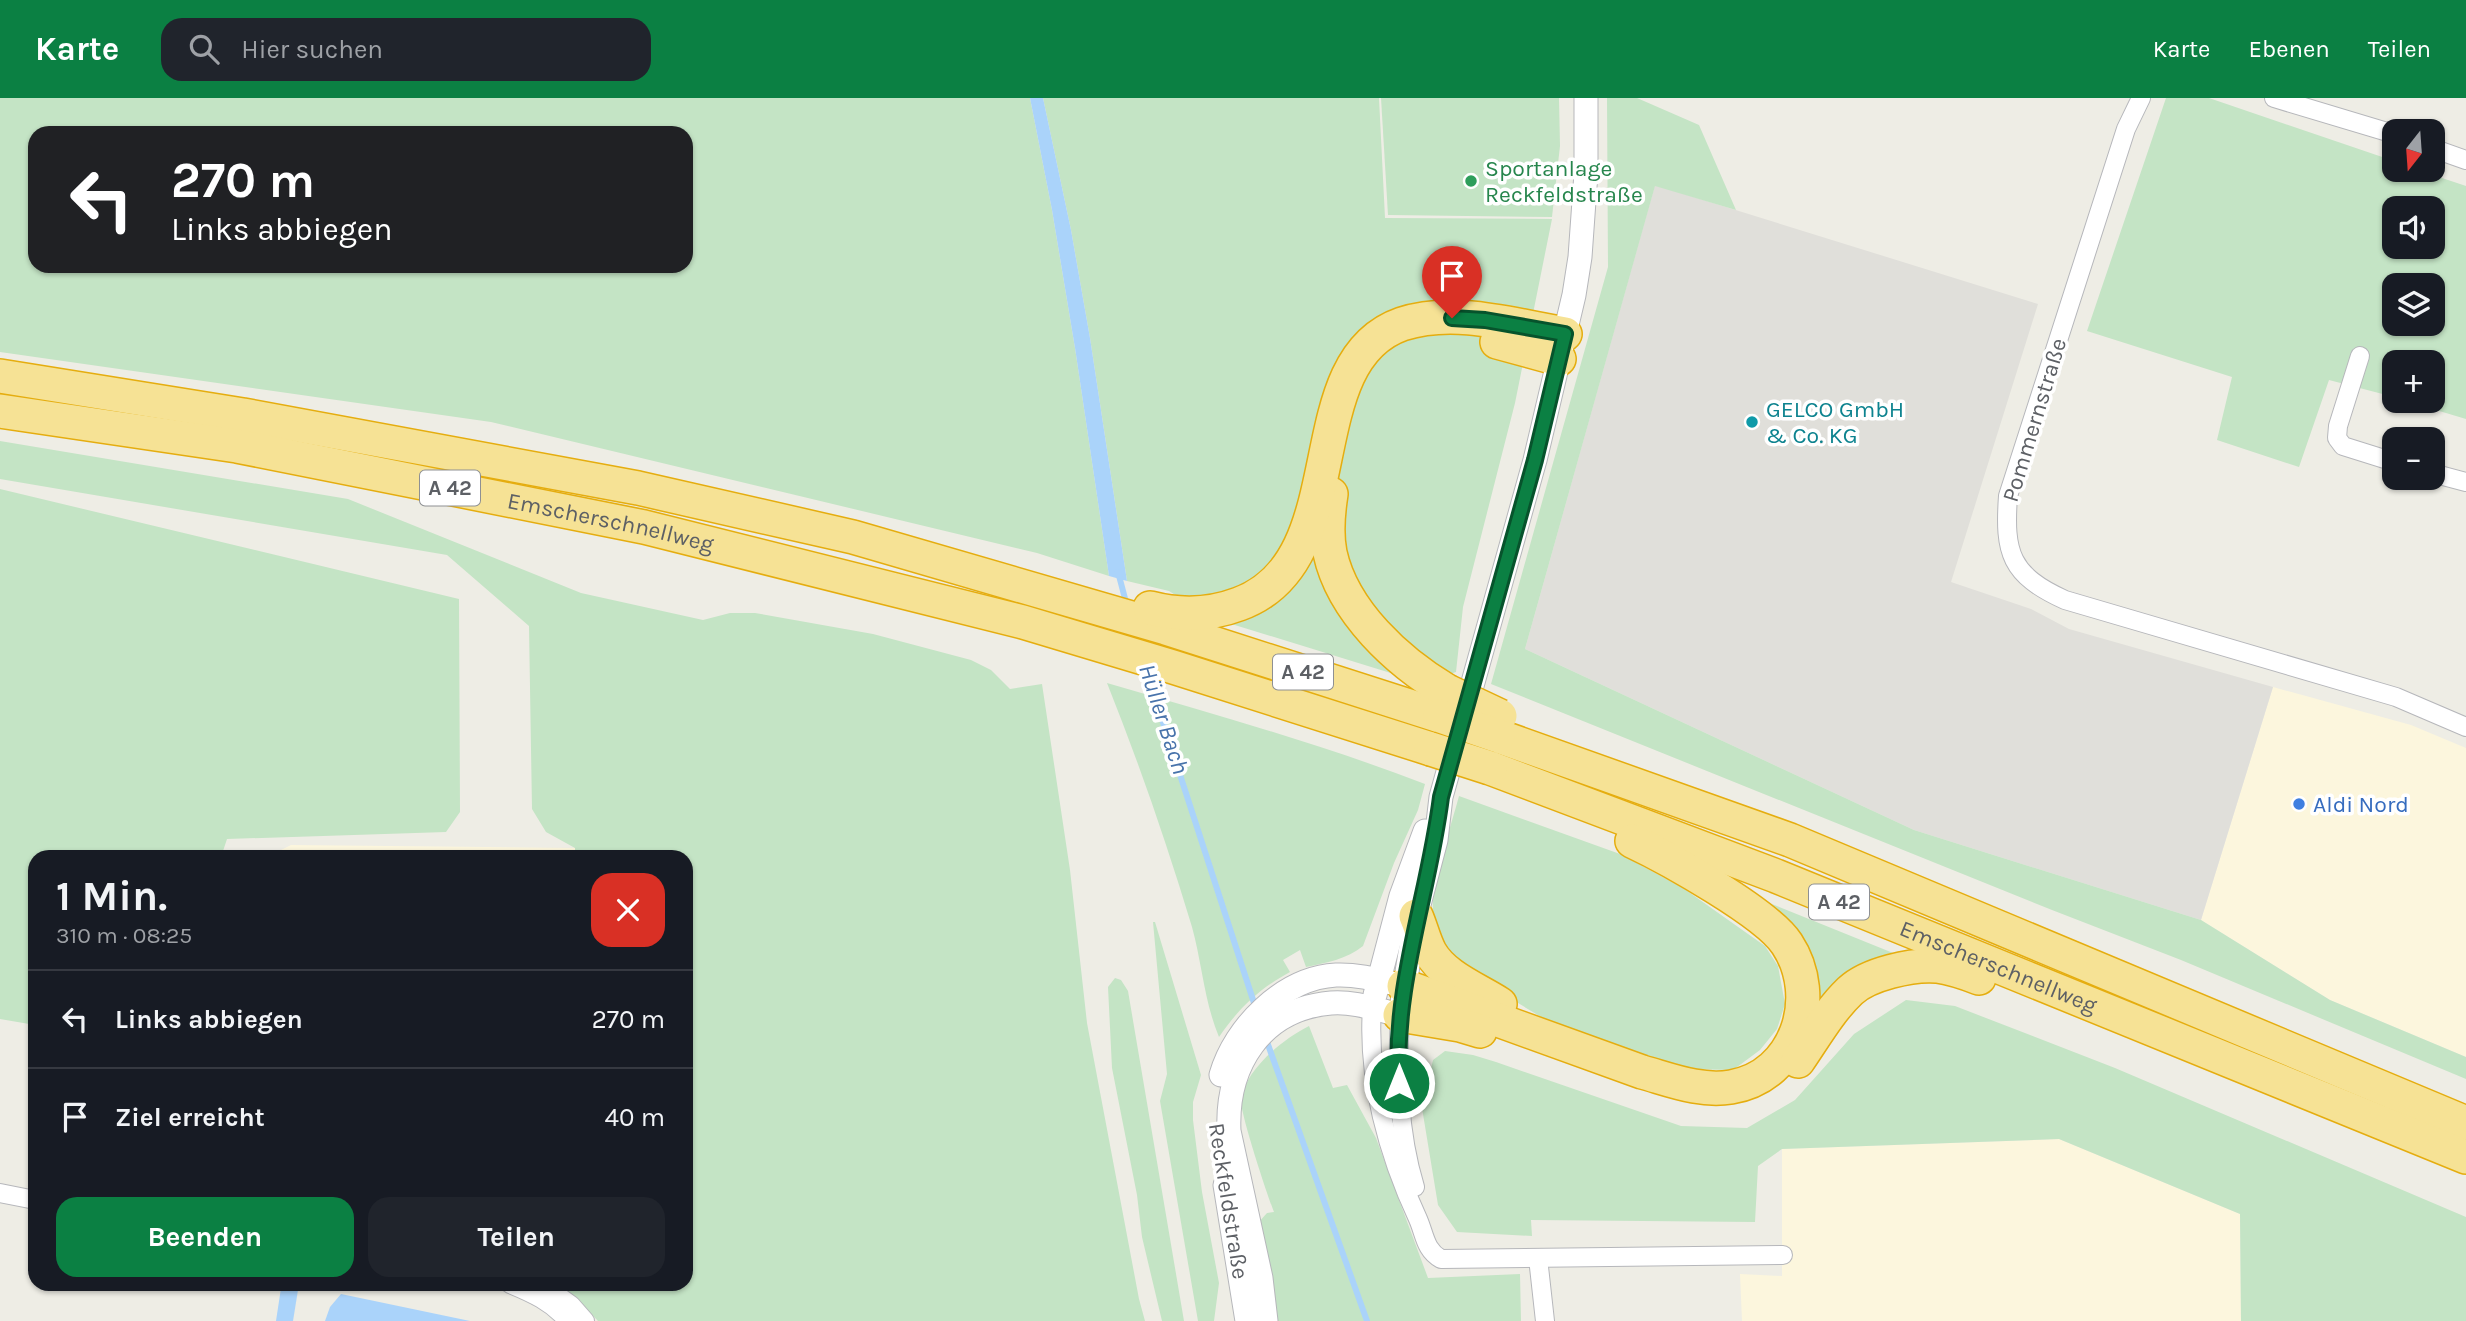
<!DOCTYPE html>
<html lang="de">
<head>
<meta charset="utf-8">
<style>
  :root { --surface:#171b24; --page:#20242c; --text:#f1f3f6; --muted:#9ea1a6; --line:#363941; --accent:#0b8043 }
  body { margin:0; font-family:Karla,sans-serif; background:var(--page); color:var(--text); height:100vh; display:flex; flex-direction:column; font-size:26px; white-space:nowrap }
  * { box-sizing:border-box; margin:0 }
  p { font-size:23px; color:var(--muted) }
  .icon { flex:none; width:38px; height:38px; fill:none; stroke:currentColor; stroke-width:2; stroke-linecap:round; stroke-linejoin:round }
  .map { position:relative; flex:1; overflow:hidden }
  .details { position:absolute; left:28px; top:752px; width:665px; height:441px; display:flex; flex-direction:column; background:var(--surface); border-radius:21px; box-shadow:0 2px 5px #0004 }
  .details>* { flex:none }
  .top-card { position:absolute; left:28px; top:28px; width:665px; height:147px; border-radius:21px; box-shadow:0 2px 5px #0004; background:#202124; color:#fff; overflow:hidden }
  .needle { width:46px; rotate:197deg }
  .controls { position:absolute; left:2382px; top:21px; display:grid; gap:14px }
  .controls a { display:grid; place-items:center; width:63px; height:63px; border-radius:14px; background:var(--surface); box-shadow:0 2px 5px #0004; font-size:35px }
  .pin { position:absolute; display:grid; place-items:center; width:60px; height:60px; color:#fff; margin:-72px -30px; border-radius:50% 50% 50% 0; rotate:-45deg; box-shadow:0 0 7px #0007 }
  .pin .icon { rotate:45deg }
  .me { position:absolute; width:77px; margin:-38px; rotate:0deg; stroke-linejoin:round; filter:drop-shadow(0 0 5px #0008) }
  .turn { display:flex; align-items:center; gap:24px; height:147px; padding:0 28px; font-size:32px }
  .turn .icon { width:91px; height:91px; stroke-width:2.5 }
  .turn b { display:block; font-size:49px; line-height:60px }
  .round { display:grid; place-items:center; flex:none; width:74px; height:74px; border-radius:21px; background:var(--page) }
  .overview { display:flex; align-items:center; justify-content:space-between; height:119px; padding:0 28px }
  h1 { font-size:42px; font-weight:700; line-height:52px }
  .action { display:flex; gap:14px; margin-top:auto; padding:14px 28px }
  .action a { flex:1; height:80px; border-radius:21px; background:var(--accent); color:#fff; font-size:28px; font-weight:700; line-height:80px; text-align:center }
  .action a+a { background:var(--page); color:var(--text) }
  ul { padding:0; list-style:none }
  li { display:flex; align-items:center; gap:21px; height:98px; padding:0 28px; border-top:2px solid var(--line) }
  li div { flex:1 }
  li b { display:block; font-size:26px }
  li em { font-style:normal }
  header { display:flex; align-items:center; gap:42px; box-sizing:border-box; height:98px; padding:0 35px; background:var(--accent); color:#fff }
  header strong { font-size:33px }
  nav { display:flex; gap:38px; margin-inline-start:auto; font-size:24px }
  .search { width:490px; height:63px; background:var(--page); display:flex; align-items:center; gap:18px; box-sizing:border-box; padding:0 24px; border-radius:21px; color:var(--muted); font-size:26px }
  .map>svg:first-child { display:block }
  .commercial { fill:#fcf6dd }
  .industrial { fill:#e0dfda }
  .green { fill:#c4e4c5; fill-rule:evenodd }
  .water { fill:#aad3fa }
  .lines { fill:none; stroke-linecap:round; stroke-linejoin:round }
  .stream { stroke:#aad3fa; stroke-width:6 }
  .minor-casing { stroke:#b6b7bb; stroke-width:20 }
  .tertiary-casing { stroke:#b6b7bb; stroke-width:25 }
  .motorway-casing { stroke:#e5ad0f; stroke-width:36 }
  .minor { stroke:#fff; stroke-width:18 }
  .tertiary { stroke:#fff; stroke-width:23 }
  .motorway { stroke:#f6e295; stroke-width:33 }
  .motorway-bridge-casing { stroke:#e5ad0f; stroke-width:36; stroke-linecap:butt }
  .motorway-bridge { stroke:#f6e295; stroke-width:33 }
  .route-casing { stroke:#07532c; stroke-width:18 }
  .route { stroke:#0b8043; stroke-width:12 }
  .leisure-dot { fill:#2e9e5b; stroke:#fff; stroke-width:2.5 }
  .culture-dot { fill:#0f9aa8; stroke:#fff; stroke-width:2.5 }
  .shop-dot { fill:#3f7fe0; stroke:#fff; stroke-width:2.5 }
  .labels { text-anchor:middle; stroke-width:7; stroke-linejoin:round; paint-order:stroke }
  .shield { fill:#fff; stroke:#8e9093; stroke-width:2 }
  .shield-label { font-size:21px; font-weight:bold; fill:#5d6065 }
  .leisure-label { font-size:23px; fill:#27864d; stroke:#fff; text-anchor:start }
  .culture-label { font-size:23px; fill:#0d838f; stroke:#fff; text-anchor:start }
  .street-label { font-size:23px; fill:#5d6065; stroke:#fff }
  .shop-label { font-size:23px; fill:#366cbe; stroke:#fff; text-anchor:start }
  .water-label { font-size:24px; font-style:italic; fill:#4873ab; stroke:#fff }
</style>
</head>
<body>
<header>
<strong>Karte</strong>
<div class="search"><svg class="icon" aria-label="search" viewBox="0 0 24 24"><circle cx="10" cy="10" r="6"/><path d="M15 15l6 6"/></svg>Hier suchen</div>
<nav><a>Karte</a><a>Ebenen</a><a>Teilen</a></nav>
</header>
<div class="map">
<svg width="2466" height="1223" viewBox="0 0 2466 1223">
  <rect width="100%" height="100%" fill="#eeede5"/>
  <g class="commercial">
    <polygon points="2273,589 2411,627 2466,650 2466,959 2330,902 2201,822"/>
    <polygon points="291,747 576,750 575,760 265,760"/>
    <polygon points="2059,1041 2240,1116 2241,1223 1742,1223 1740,1176 1782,1178 1782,1051"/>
  </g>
  <polygon class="industrial" points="1655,87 2038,206 1951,484 2031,511 2069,531 2273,589 2201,822 1914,732 1525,551"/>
  <g class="green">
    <path d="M0 0H1030L1052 112 1075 250 1109 478 1037 455 491 324 0 254ZM35 35H686V168H35Z"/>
    <polygon points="1043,0 1379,0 1385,120 1552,121 1515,305 1463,509 1456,574 1423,585 1212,520 1169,493 1127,483 1090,240 1071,132"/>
    <polygon points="1381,0 1559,0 1560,48 1552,119 1388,117"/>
    <polygon points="1607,0 1637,0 1699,27 1736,112 1655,88 1525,551 1914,732 2201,822 2330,902 2466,959 2466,981 2181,862 2052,812 1491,586 1608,169"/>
    <path d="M2166 0H2209L2394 63V72H2418L2466 88V321L2406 303H2432V264H2394V299L2329 282 2299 369 2217 342 2232 279 2087 233ZM2394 110H2432V149H2394ZM2394 187H2432V226H2394Z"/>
    <polygon points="0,343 348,401 581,495 703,522 730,515 755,515 873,536 971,562 991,572 1010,591 1042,586 1070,772 1087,925 1139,1201 1145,1223 598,1223 579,1203 556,1187 686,1186 686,760 575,759 575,750 546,734 532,711 529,528 447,457 0,381"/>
    <polygon points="0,391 459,501 460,714 446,734 227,741 221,759 35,760 35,927 0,921"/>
    <path d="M1107 585C1214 616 1321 646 1425 686L1418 712 1394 765 1363 848C1347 861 1326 865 1306 869L1300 852 1283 862 1290 874C1260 890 1238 911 1219 939 1204 903 1202 865 1192 829 1167 746 1139 665 1107 585Z"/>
    <path d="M1459 698 1620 756 1683 790 1765 848 1778 868 1785 906 1777 931 1760 952 1733 972 1686 971 1561 931 1450 864 1454 858C1444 846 1435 830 1433 815 1430 790 1452 725 1459 698Z"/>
    <polygon points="1737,792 1903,859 1813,923"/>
    <polygon points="1153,824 1155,824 1201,977 1193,1004 1193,1022 1202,1094 1219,1185 1214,1223 1198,1223 1160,1003 1167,976"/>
    <polygon points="1115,880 1121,882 1128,893 1184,1223 1162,1223 1142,1139 1137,1097 1112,970 1108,889"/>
    <polygon points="1906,902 1955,908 2115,970 2466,1119 2466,1223 2241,1223 2240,1116 2059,1041 1782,1051 1758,1068 1755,1124 1531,1122 1532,1138 1457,1134 1438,1107 1422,1010 1433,962 1445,953 1473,957 1496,964 1681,1028 1747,1030 1795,1002 1854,936"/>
    <path d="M1309 928 1333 990 1347 987 1376 1040 1428 1180 1520 1176 1521 1223H1277L1258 1125 1267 1115 1274 1114C1268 1099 1239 1012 1241 1001 1246 971 1283 941 1309 928Z"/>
  </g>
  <g class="water">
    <polygon points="1030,0 1043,0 1071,132 1090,240 1127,483 1109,478 1075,250 1052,112"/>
    <polygon points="281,1190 298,1192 293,1223 276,1223"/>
    <polygon points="341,1196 470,1223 325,1223 330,1209"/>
  </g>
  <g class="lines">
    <g class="stream">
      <polyline points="1118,474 1127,508"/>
      <polyline points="1146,572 1256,911"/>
      <polyline points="1266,941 1367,1223"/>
    </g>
    <defs>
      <g id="minor">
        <path d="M2141 0 2126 31 2008 398C2004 455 2010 477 2065 502L2396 599 2466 629"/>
        <polyline points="2274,0 2394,36"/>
        <polyline points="2432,50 2466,62"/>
        <polyline points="2360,258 2338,328 2337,340 2343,348 2394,364"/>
        <polyline points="2432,375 2466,384"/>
        <path d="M1372 910C1367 982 1388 1057 1418 1121 1425 1137 1425 1152 1441 1161L1783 1157"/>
        <path d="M1400 917C1397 975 1398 1033 1415 1089"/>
        <polyline points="0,1095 35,1102"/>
        <polyline points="1538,1160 1545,1223"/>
        <path d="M510 1186C532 1195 552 1204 568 1223"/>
        <polyline points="546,1189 571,1207 585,1223"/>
      </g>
      <g id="tertiary">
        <polyline points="1375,897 1401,798 1425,733"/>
        <path d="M1221 977C1235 929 1283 880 1336 877 1359 876 1382 883 1404 888"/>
        <polyline points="1225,1087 1247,1223"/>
        <path d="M1266 1223 1261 1180 1229 1033C1226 968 1261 911 1331 905 1354 903 1378 912 1400 917L1416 818 1436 742 1441 699 1535 362 1574 197 1580 159 1586 75V0"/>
      </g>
      <g id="motorway">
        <polyline points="1497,244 1559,261"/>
        <polyline points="0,278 243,317 638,390 853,439 1166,530 1440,618"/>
        <path id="s1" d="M0 313 237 348 644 429 1023 524 1173 569 1431 651"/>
        <path d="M1331 396C1328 415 1326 435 1330 455 1343 514 1398 564 1447 593"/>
        <path d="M1150 510C1181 518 1210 517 1239 506 1358 463 1293 264 1402 226 1454 209 1513 227 1565 236"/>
        <polyline points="1498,638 1790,742 2466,1025"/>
        <path id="s2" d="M1490 670 1776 778 2466 1059"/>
        <path d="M1416 818C1421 829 1424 843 1430 854 1444 879 1477 891 1500 906"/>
        <path d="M1404 888 1642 974C1671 982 1700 994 1731 989 1797 978 1822 899 1787 846 1767 815 1668 760 1632 743"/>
        <polyline points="1400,917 1460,927 1480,933"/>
        <path d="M1798 963C1814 940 1829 913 1850 893 1868 876 1912 866 1937 868 1951 870 1966 875 1979 880"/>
      </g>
    </defs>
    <use href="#minor" class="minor-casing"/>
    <use href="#tertiary" class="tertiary-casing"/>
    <use href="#motorway" class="motorway-casing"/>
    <use href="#minor" class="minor"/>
    <use href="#tertiary" class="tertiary"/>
    <use href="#motorway" class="motorway"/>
    <defs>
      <g id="motorway-bridge">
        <polyline points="1447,593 1500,618"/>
        <polyline points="1440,618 1498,638"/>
        <polyline points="1431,651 1490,670"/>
      </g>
    </defs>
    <use href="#motorway-bridge" class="motorway-bridge-casing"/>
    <use href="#motorway-bridge" class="motorway-bridge"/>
  </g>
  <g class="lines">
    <defs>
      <path id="route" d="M1399 985C1393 888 1429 795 1441 699L1535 362 1565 236 1485 222 1452 220"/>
    </defs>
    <use href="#route" class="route-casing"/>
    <use href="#route" class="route"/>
  </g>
  <circle class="leisure-dot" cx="1471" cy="83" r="7"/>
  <circle class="culture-dot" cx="1752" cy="324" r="7"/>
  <circle class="shop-dot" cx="2299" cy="706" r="7"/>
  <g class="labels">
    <g class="shield">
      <rect x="420" y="372.5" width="60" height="35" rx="5"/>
      <rect x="1273" y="556.5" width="60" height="35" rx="5"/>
      <rect x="1809" y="786.5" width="60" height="35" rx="5"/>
    </g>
    <g class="shield-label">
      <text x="450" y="397">A 42</text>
      <text x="1303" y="581">A 42</text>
      <text x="1839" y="811">A 42</text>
    </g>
    <g class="leisure-label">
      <text x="1485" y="78">Sportanlage<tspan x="1485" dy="26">Reckfeldstraße</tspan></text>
    </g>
    <g class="culture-label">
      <text x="1766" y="319">GELCO GmbH<tspan x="1766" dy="26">&amp; Co. KG</tspan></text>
    </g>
    <g class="street-label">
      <text transform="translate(2034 322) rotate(-73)" y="8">Pommernstraße</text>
      <text dy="8" stroke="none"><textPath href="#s1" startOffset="621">Emscherschnellweg</textPath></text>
      <text dy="8" stroke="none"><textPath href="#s2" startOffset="546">Emscherschnellweg</textPath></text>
      <text transform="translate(1229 1103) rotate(81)" y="8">Reckfeldstraße</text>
    </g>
    <g class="shop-label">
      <text x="2313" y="714">Aldi Nord</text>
    </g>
    <g class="water-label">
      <text transform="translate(1164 621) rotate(72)" y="8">Hüller Bach</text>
    </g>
  </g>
</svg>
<div class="controls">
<a><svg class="needle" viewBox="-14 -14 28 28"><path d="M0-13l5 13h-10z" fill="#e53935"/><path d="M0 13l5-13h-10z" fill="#9ea1a6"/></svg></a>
<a><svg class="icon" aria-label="sound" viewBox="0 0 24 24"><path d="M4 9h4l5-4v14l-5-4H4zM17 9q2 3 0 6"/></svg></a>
<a><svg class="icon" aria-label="layers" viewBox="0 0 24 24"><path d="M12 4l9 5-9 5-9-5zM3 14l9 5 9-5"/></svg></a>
<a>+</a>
<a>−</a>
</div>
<div class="pin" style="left:1452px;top:220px;background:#d93025"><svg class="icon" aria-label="arrive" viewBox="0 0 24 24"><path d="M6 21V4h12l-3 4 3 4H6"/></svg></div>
<svg class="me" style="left:1399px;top:985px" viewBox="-20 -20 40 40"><circle r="17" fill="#0b8043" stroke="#fff" stroke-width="3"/><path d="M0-11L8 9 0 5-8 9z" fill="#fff"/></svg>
<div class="top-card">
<div class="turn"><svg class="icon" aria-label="left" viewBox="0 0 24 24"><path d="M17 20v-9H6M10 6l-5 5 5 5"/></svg><div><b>270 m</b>Links abbiegen</div></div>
</div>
<section class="details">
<div class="overview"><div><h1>1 Min.</h1><p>310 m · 08:25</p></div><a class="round" style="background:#d93025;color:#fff"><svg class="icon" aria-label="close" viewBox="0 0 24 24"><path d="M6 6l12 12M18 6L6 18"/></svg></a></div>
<ul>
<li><svg class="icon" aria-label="left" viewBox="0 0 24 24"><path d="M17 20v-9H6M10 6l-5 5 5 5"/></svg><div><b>Links abbiegen</b></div><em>270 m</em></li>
<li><svg class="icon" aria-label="arrive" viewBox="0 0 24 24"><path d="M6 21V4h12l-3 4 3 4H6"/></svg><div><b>Ziel erreicht</b></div><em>40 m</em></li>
</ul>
<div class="action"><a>Beenden</a><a>Teilen</a></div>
</section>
</div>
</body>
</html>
